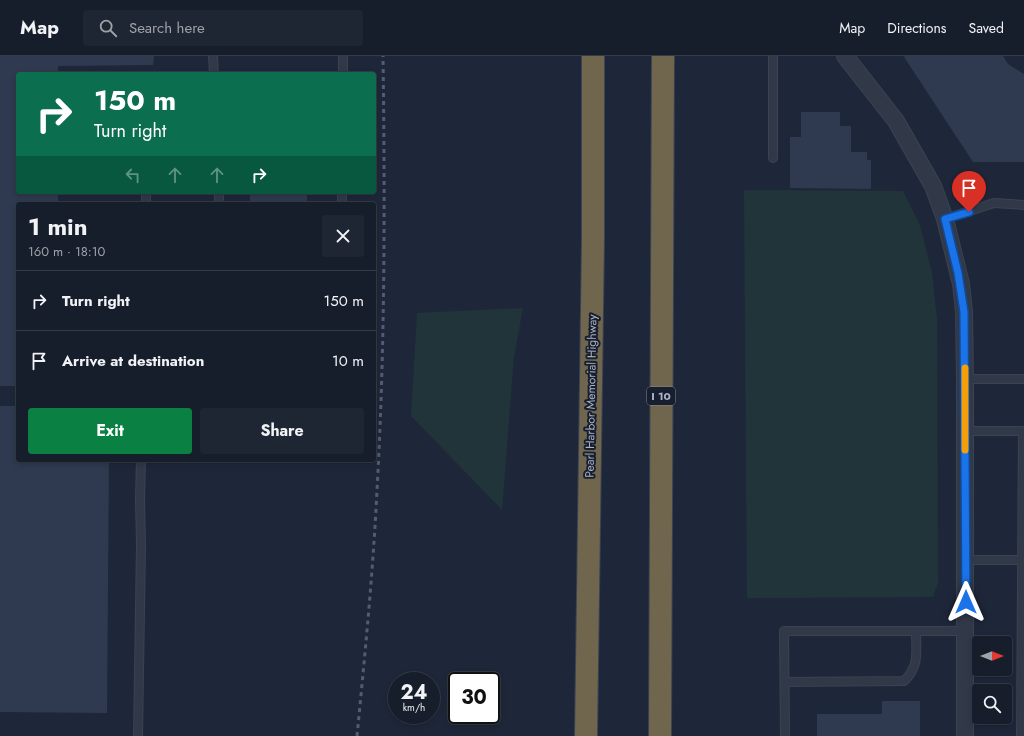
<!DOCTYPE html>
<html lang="en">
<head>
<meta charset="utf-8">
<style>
  :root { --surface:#161d2b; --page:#1f2633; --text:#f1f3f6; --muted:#9ea2a9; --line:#353b47; --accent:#0b8043 }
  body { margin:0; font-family:Jost,sans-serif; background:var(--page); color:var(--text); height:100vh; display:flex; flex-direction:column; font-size:15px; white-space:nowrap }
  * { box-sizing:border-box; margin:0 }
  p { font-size:13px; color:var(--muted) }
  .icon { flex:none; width:22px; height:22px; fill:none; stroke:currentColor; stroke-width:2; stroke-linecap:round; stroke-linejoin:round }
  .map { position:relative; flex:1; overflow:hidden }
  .drawer { position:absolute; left:16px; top:146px; width:360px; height:260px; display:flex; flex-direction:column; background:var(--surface); border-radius:4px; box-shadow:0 2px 6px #0003,0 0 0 1px var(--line) }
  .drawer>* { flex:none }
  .guide { position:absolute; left:16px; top:16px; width:360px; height:122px; border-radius:4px; box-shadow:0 2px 6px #0003,0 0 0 1px var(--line); background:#0b6e4f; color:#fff; overflow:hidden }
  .needle { width:26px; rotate:90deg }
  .tools { position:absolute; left:972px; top:580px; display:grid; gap:8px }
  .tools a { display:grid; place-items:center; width:40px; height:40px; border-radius:4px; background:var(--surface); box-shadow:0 2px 6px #0003,0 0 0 1px var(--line); font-size:20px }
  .speed { position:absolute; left:388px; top:616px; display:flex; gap:8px; font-size:20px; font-weight:700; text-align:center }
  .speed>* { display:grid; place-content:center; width:52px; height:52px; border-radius:50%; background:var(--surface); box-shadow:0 2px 6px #0003,0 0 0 1px var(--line); line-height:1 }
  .speed small { font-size:10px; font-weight:400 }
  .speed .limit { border:2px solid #111; border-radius:6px; background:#fff; color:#111 }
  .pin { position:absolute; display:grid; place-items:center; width:34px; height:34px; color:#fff; margin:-41px -17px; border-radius:50% 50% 50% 0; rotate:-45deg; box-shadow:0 0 4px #0007 }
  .pin .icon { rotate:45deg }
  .me { position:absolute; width:44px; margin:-22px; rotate:0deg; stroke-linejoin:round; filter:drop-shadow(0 0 3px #0008) }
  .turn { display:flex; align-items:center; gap:14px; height:84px; padding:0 12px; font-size:18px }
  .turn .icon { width:52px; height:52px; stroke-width:2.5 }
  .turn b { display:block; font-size:28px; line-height:34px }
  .lanes { display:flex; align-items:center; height:38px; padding:0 12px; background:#0003; justify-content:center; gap:20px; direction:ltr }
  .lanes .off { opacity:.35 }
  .round { display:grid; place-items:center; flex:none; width:42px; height:42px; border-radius:4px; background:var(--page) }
  .summary { display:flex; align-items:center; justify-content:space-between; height:68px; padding:0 12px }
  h1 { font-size:24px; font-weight:700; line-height:30px }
  .action { display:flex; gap:8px; margin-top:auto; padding:8px 12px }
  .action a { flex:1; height:46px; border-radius:4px; background:var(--accent); color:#fff; font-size:16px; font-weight:700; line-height:46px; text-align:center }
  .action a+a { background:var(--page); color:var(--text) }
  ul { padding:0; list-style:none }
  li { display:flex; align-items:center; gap:12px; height:60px; padding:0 12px; border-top:1px solid var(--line) }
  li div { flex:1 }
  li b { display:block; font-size:15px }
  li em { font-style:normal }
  header { display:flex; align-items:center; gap:24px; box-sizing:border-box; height:56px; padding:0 20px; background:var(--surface); border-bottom:1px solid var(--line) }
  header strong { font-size:19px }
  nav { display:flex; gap:22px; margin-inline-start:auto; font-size:14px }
  .search { width:280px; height:36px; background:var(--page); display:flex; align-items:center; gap:10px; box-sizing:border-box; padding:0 14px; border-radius:4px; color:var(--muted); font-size:15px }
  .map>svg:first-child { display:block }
  .green { fill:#20343a }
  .building { fill:#2f3a50 }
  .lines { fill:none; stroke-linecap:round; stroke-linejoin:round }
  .service-casing { stroke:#3b4252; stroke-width:10 }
  .minor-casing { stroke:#3b4252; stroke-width:18 }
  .motorway-casing { stroke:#3c4353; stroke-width:24 }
  .service { stroke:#313949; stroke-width:8 }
  .minor { stroke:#313949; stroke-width:16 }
  .motorway { stroke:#70664e; stroke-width:22 }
  .rail { stroke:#535c71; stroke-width:3; stroke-dasharray:4 4; stroke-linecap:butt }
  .route-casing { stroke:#114b97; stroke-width:10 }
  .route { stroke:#1a73e8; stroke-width:7 }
  .slow { stroke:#f59e0b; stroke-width:7 }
  .labels { text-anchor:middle; stroke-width:4; stroke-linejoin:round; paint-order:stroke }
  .shield { fill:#171e2d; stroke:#7f8698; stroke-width:1 }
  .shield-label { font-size:11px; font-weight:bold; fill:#abb3c6 }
  .street-label { font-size:12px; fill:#abb3c6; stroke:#171e2d }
</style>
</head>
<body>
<header>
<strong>Map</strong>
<div class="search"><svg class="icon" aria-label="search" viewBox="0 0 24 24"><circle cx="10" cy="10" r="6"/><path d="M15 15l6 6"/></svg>Search here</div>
<nav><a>Map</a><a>Directions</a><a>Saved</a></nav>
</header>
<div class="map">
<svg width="1024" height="680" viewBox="0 0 1024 680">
  <rect width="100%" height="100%" fill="#1e2739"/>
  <g class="green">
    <polygon points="744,134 903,135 920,169 932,217 937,263 938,527 933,541 747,542"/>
    <polygon points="523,252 514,301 502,454 411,360 417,257"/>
  </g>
  <g class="building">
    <polygon points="0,0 154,0 153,9 58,10 58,18 18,18 18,136 58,136 58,148 18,148 18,330 0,330"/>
    <polygon points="905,0 1003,0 1008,8 1024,18 1024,106 973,106 904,1"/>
    <polygon points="801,56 840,56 840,70 851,70 851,96 867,96 867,104 871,104 871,133 790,132 790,81 801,81"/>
    <rect x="250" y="136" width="57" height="12"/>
    <polygon points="0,350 18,350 18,404 109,404 107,657 0,656"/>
    <polygon points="882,645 920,645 920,680 817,680 817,658 882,658"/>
  </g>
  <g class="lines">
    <defs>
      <g id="service">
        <polyline points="213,0 214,18"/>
        <polyline points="773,0 773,102"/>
        <polyline points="343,18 343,0"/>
        <polyline points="146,136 146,148"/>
        <polyline points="219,136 219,148"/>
        <polyline points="342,148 342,136"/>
        <polyline points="945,163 994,147 1024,149"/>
        <polyline points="965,323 1023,323"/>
        <polyline points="965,375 1024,375"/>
        <polyline points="966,504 1022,504"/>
        <path d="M785 626 904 625C920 610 916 595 916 575"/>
        <polyline points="138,680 141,489 140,443 141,404"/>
        <polyline points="785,680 784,575 965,575"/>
        <polyline points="1021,680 1023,375"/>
      </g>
      <polyline id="minor" points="845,0 896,65 933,130 945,163 961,228 964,256 965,323 965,680"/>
      <g id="motorway">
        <polyline points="586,680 593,182 593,0"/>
        <polyline points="660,680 663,0"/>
      </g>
    </defs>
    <use href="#service" class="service-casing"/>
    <use href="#minor" class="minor-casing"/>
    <use href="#motorway" class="motorway-casing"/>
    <use href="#service" class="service"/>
    <use href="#minor" class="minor"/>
    <use href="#motorway" class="motorway"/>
    <path class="rail" d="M357 680C365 598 373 517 377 434 385 290 385 145 383 0"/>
  </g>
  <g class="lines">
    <defs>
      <polyline id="route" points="966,546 964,256 958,217 945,163 969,156"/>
    </defs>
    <use href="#route" class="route-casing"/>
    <use href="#route" class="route"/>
    <polyline class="slow" points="965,312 965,394"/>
  </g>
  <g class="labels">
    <rect class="shield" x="647" y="331" width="28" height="18" rx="3"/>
    <g class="shield-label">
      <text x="661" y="344">I 10</text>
    </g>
    <g class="street-label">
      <text transform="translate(591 340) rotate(-89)" y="4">Pearl Harbor Memorial Highway</text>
    </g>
  </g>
</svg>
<div class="tools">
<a><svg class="needle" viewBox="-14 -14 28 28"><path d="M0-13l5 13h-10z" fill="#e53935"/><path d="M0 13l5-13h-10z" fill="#9ea2a9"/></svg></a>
<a><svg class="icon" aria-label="search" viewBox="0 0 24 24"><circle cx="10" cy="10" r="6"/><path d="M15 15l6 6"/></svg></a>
</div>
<div class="speed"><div>24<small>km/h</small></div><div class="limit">30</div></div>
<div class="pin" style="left:969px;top:156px;background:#d93025"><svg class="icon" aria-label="arrive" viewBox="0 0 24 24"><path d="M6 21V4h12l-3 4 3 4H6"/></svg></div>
<svg class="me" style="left:966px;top:546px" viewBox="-20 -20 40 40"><path d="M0-17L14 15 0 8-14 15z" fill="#1a73e8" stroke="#fff" stroke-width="4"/></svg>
<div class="guide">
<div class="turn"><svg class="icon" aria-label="right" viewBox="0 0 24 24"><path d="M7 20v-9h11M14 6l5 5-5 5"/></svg><div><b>150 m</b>Turn right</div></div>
<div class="lanes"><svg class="icon off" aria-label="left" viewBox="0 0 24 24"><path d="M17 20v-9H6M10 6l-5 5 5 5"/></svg><svg class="icon off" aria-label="ahead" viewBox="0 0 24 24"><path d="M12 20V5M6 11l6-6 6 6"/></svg><svg class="icon off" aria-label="ahead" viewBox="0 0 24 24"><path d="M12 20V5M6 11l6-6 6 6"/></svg><svg class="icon" aria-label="right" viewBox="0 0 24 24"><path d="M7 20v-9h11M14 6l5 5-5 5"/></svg></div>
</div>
<section class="drawer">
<div class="summary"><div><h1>1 min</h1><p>160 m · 18:10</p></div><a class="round"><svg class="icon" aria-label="close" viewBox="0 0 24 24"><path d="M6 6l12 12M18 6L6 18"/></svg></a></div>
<ul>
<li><svg class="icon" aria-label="right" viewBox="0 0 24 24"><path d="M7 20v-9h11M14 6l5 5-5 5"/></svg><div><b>Turn right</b></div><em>150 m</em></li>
<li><svg class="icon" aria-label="arrive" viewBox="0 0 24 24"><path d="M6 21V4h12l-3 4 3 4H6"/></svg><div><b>Arrive at destination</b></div><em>10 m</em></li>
</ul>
<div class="action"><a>Exit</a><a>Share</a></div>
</section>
</div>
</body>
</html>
